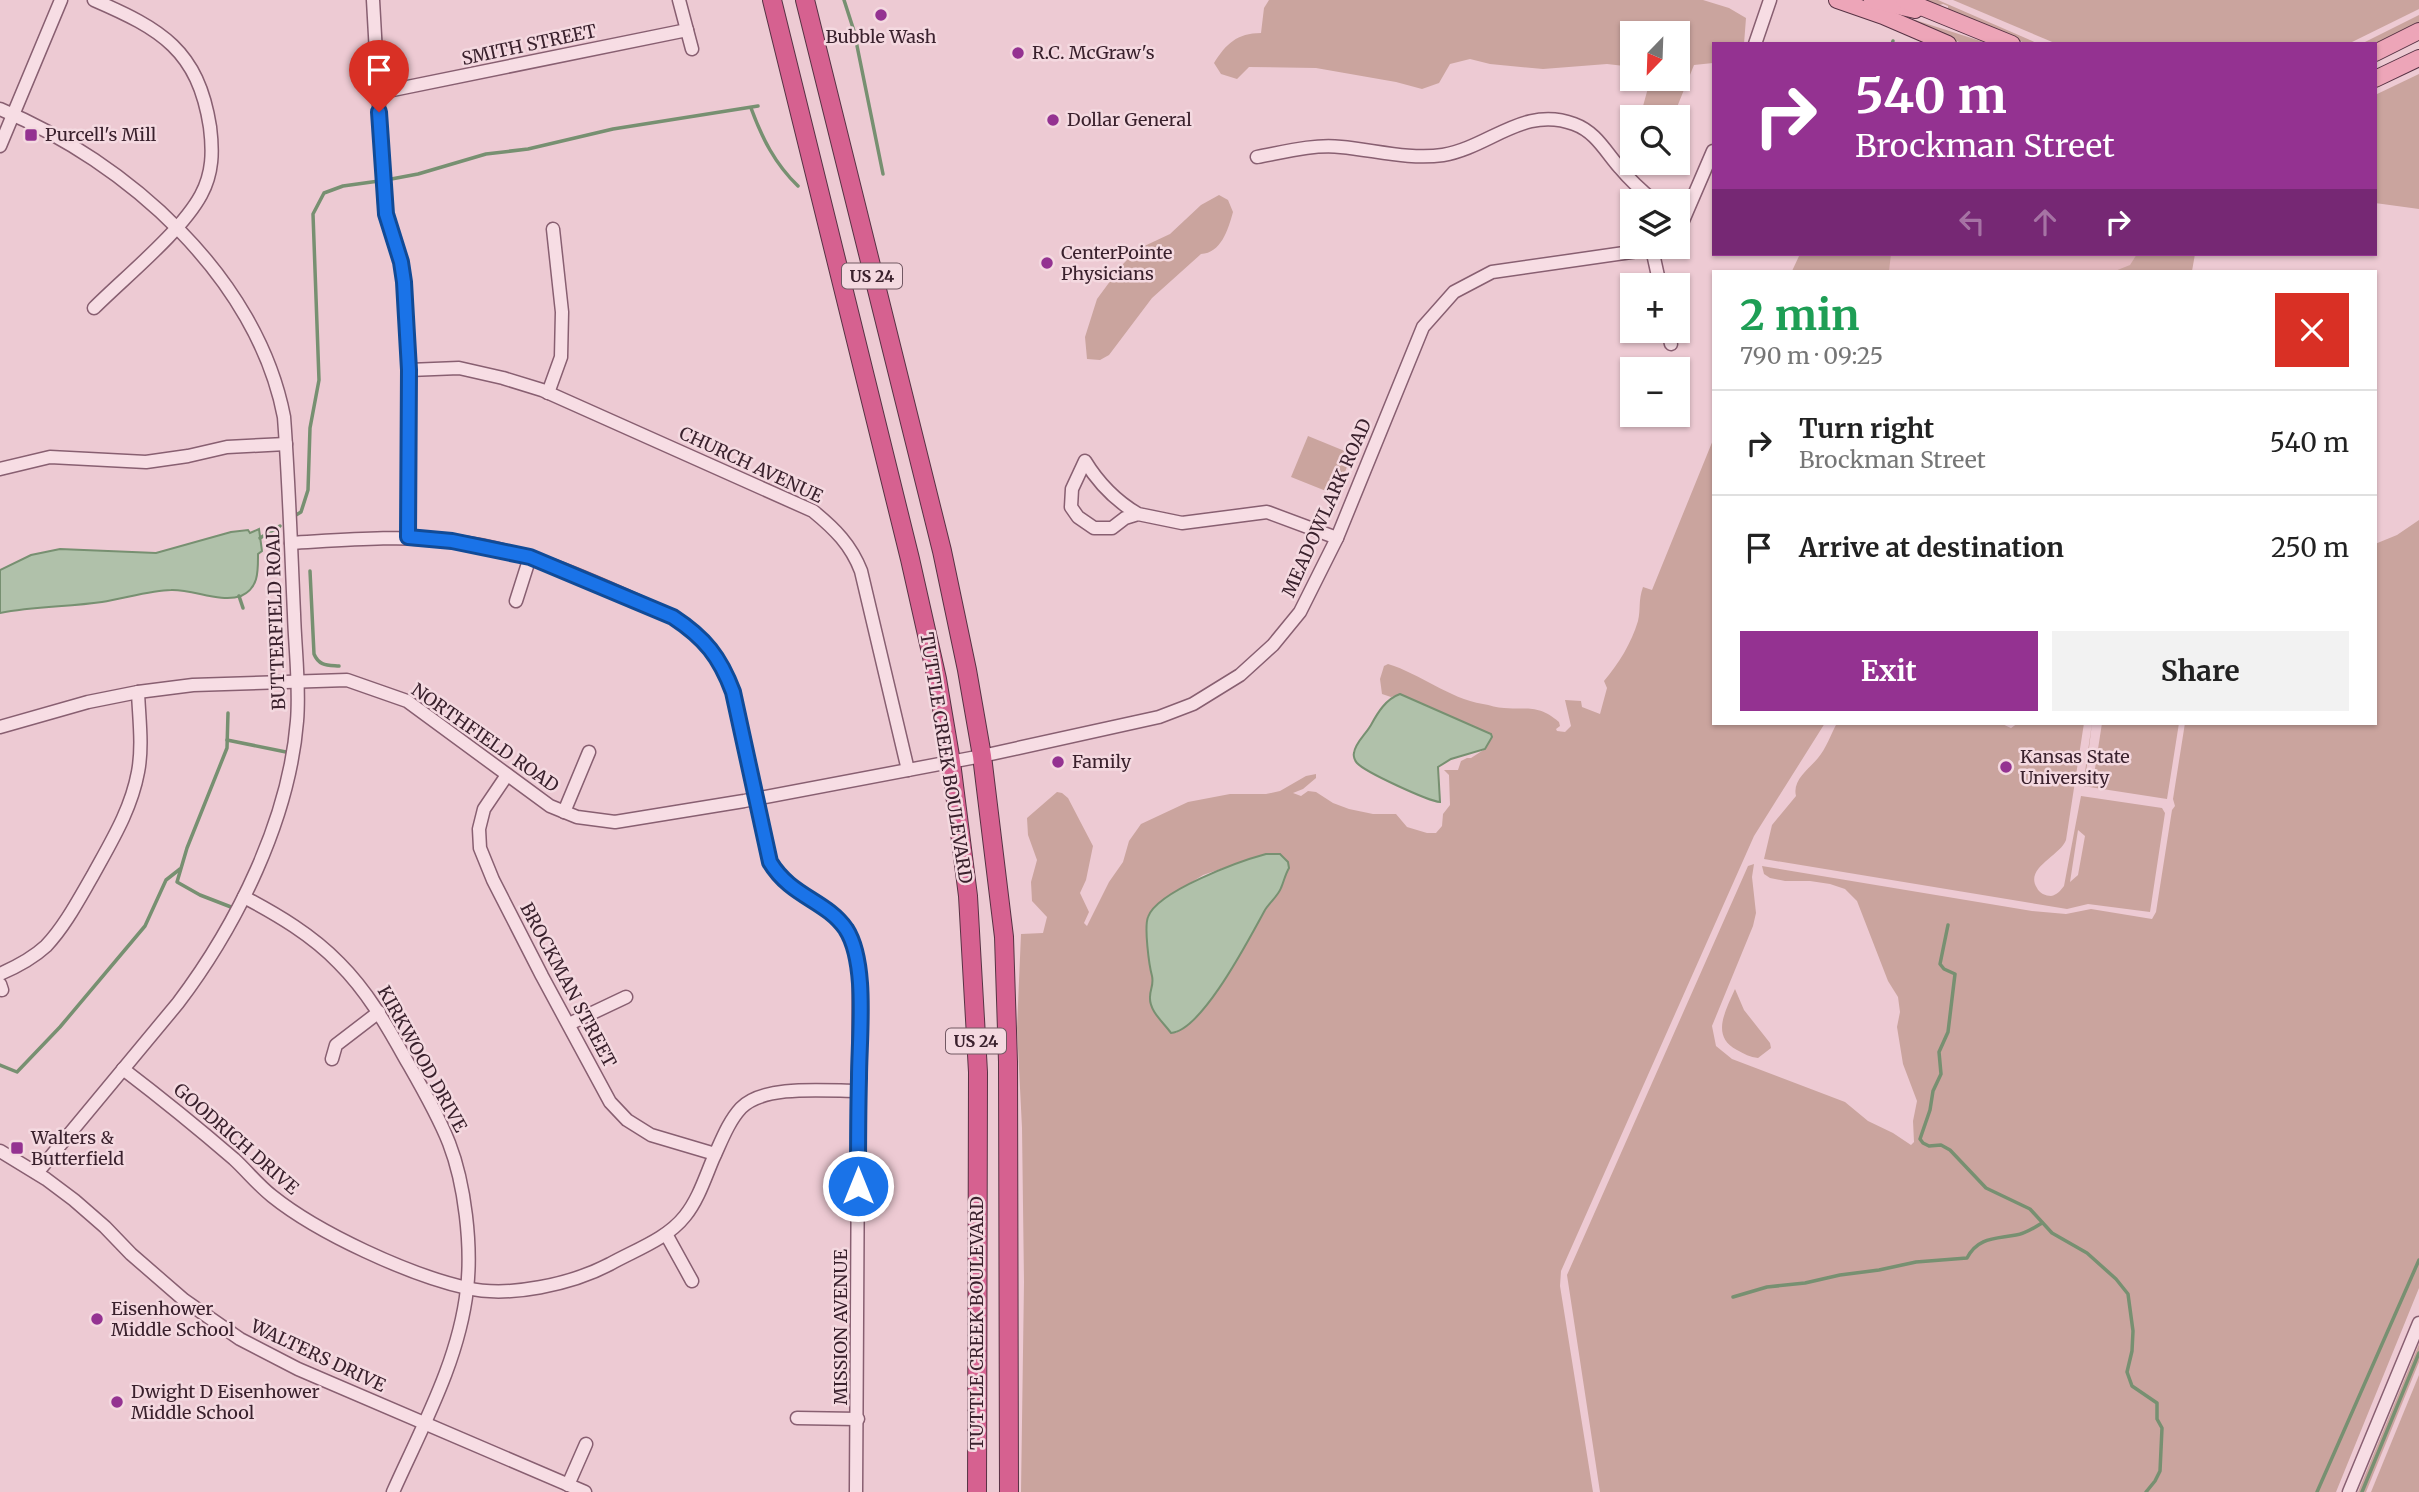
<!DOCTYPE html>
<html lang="en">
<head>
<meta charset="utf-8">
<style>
  :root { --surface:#fff; --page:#f2f2f2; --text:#222; --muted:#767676; --line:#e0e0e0; --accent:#943291 }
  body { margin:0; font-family:Merriweather,serif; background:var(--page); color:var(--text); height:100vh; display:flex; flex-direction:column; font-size:26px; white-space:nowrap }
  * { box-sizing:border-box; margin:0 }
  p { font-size:23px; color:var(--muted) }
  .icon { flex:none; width:38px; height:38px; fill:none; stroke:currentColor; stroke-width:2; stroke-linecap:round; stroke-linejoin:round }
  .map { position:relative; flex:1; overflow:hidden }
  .drawer { position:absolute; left:1712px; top:270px; width:665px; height:455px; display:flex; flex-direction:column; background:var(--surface); border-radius:0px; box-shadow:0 2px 5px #0004 }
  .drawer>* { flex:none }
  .guide { position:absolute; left:1712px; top:42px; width:665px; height:214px; border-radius:0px; box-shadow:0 2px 5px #0004; background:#943291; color:#fff; overflow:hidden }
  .needle { width:46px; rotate:203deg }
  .fabs { position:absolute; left:1620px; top:21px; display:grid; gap:14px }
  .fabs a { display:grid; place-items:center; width:70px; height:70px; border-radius:0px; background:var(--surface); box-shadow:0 2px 5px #0004; font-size:35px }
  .pin { position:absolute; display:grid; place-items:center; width:60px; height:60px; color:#fff; margin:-72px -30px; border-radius:50% 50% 50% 0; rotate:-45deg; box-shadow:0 0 7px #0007 }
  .pin .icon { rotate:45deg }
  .me { position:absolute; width:77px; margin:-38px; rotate:0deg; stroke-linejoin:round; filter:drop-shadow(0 0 5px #0008) }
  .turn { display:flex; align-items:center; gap:24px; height:147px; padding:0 28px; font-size:32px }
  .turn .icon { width:91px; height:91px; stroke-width:2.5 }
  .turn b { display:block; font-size:49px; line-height:60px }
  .lanes { display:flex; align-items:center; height:66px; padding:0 28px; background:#0003; justify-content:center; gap:35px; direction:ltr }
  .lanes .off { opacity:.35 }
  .round { display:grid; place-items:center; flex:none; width:74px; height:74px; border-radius:0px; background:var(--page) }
  .overview { display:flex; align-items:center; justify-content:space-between; height:119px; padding:0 28px }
  h1 { font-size:42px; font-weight:700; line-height:52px; color:#1e9e55 }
  .button { display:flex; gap:14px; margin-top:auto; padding:14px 28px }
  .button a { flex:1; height:80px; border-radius:0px; background:var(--accent); color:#fff; font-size:28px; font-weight:700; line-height:80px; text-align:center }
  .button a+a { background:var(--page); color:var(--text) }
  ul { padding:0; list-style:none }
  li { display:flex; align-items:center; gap:21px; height:105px; padding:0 28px; border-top:2px solid var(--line) }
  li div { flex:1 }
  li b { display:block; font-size:26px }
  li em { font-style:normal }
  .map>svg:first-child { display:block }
  .farmland { fill:#e2b7bd }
  .green { fill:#caa49e; fill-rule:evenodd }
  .water { fill:#b0c1aa; stroke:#779071; stroke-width:2 }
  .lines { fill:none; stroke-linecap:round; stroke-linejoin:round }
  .stream { stroke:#779071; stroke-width:3.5 }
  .minor-casing { stroke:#885f71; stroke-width:15 }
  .major-casing { stroke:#573244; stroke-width:18 }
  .highway-casing { stroke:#573244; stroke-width:20 }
  .minor { stroke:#f7dde4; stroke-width:12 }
  .major { stroke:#eda5b8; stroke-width:16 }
  .highway { stroke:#d66190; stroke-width:18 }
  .route-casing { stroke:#114b97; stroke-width:18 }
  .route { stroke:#1a73e8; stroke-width:12 }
  .poi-dot { fill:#943291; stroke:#f4d9e0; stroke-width:2.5 }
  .labels { text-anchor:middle; stroke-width:5; stroke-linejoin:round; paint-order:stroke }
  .shield { fill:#f4d9e0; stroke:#725863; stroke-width:2 }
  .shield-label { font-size:16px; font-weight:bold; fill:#3a212d }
  .poi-label { font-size:18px; fill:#3a212d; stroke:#f4d9e0; text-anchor:start }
  .street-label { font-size:18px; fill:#3a212d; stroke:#f4d9e0 }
</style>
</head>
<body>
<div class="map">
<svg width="2419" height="1492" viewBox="0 0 2419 1492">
  <rect width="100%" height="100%" fill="#edcad3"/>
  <polygon class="farmland" points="1880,254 2191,254 2189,271 1881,271"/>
  <g class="green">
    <path d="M1269 0H1703L1729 8 1746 18 1744 44H1713V63L1694 65 1673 117H1640L1648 88 1644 79H1678V33H1633V67L1607 64 1543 69 1490 64 1470 59 1450 64 1439 83 1422 89 1396 82 1316 68 1249 67 1237 79 1221 74 1214 63C1226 44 1237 33 1261 33L1264 8Z"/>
    <polygon points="1926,0 1938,0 2039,44 2027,44 1948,10 1948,6 1943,4 1939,5"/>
    <polygon points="1953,0 2419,0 2419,9 2348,44 2057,44"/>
    <polygon points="2419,15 2419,22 2375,44 2361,44"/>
    <polygon points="1915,20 1990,44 1964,44 1914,23"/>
    <polygon points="2419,74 2419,209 2375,203 2375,95"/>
    <path d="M1219 195 1228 200 1233 212C1228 230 1221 253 1201 254L1152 298 1109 355 1100 360 1087 359 1085 337 1097 299 1122 265 1138 249 1170 234 1201 205Z"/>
    <polygon points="1800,254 1891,254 1889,271 1792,271"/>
    <polygon points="2137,254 2195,254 2192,271 2115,271 2130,265"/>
    <polygon points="1308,436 1352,454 1336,495 1291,477"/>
    <path d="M1713 440V723H1825L1754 836 1561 1271 1560 1286 1593 1492H1021L1024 1282 1022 1128 1017 1028 1021 934 1043 933 1047 917 1032 901 1031 882 1037 860 1028 835 1027 818 1057 792 1062 793 1068 798 1093 846 1086 880 1080 893 1089 912 1084 923 1087 926 1109 882 1123 862 1129 841 1141 824 1188 802 1230 794H1266L1280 791 1306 776 1316 774V778L1303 789 1293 793 1301 796 1308 791 1316 792 1333 803 1349 809 1373 814H1396L1407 827 1427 833H1436L1442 826 1443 814 1450 805 1449 775 1444 770H1458L1461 761 1467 758H1471L1485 749 1491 734 1400 694 1391 697 1382 694 1380 679 1384 666 1388 664C1421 674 1448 698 1483 704 1490 705 1497 708 1504 708 1528 710 1538 704 1559 722L1560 726 1556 729 1557 731 1565 732 1571 726 1565 700 1581 701 1582 707 1600 714 1607 688 1604 681C1619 663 1631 644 1638 621 1641 608 1638 601 1643 587L1652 590ZM1272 854 1282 887C1266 909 1250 933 1237 956 1220 987 1207 1013 1176 1033L1169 1031 1153 1009 1150 995 1154 984 1146 928 1176 892 1203 875 1256 857Z"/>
    <polygon points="2419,520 2419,1288 2336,1492 1600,1492 1567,1275 1748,866 1754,864 1752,877 1756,913 1753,926 1712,1026 1716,1046 1732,1059 1845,1102 1868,1121 1893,1133 1911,1145 1914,1142 1913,1121 1917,1101 1903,1064 1897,1027 1900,1012 1898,997 1888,981 1857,901 1845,889 1830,884 1810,881 1785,881 1770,878 1764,874 1762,866 2032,911 2066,914 2091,909 2152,919 2156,912 2172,810 2175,806 2173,799 2185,723 2375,723 2375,544 2397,535"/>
    <path d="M1837 723H2000L2011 728 2018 723H2084L2066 840C2060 856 2024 868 2037 888 2039 893 2046 896 2051 896 2057 895 2061 890 2064 886L2081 796 2162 808 2165 813 2150 912 2088 904 2067 909 1764 859 1772 825 1796 796C1792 780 1809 769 1818 758 1826 749 1831 734 1837 723ZM2078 830 2085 836 2078 875 2070 882Z"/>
    <polygon points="2092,723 2086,773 2094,775 2102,723 2179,723 2167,799 2083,786"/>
    <path d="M1735 989 1744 1010 1770 1043 1771 1048 1758 1058C1750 1057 1744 1054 1737 1050 1710 1036 1726 1010 1735 989Z"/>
    <polygon points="2419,1344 2419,1362 2366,1492 2358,1492"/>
    <polygon points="2419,1375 2419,1492 2371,1492"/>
  </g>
  <g class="water">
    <path d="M259 529 262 551 258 554C258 571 259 588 241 596 220 603 193 589 171 590 151 590 123 599 102 602 68 607 34 606 0 613V570L31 555 60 549 156 553 231 532 248 530 250 533Z"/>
    <path d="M1400 694 1491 734 1492 737 1485 749 1451 759 1438 767 1440 802C1428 801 1365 772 1357 763 1355 761 1353 756 1354 753 1355 743 1366 734 1371 725 1378 712 1386 699 1400 694Z"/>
    <path d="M1266 854H1280L1288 862 1289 868C1285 875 1284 881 1281 888 1278 896 1269 903 1265 910 1250 937 1202 1031 1171 1033 1164 1023 1149 1011 1150 997 1150 989 1154 985 1152 976 1149 965 1144 927 1148 917 1157 891 1240 861 1266 854Z"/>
  </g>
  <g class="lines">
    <g class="stream">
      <polyline points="844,0 854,31 883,174"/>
      <polyline points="1892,44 1893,41"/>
      <path d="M751 108C762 138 775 164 798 186"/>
      <polyline points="386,180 418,174 486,154 528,149 613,129 758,106"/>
      <polyline points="296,515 301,512 308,490 310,428 319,380 313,214 324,193 343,186 379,181"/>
      <polyline points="260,538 280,526"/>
      <path d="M310 571 314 654C319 666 327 665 339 666"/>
      <polyline points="239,596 243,608"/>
      <polyline points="228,713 227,748 187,848 177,882 200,895 231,907"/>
      <polyline points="227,740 286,752"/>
      <polyline points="1948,925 1940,964 1944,969 1955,974 1948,1032 1939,1052 1941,1074 1933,1091 1930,1110 1920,1139 1923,1143 1929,1146 1941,1145 1950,1150 1986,1188 2030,1209 2052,1233 2087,1253 2116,1279 2128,1294 2133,1331 2132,1351 2127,1372 2132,1386 2157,1403 2157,1419 2162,1428 2160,1471 2155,1481 2146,1492"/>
      <polyline points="0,1065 17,1072 60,1027 145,926 166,880 180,869"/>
      <path d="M1733 1297 1767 1287 1805 1283 1840 1275 1879 1270 1916 1262 1967 1258C1978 1237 1995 1239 2016 1235 2025 1234 2034 1228 2042 1223"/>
      <polyline points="2317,1492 2419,1260"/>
      <polyline points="2362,1492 2419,1353"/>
    </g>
    <defs>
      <g id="minor">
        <polyline points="373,0 385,214 401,262 404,282 409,370 408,537"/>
        <polyline points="679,0 692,49"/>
        <polyline points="1755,44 1770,0"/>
        <polyline points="378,93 687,30"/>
        <path d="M0 109C127 162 257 277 284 417 289 483 291 548 294 614 295 649 300 686 297 721 289 820 237 925 178 1003L37 1173"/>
        <polyline points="0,146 61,0"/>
        <path d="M1257 157C1284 152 1313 144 1341 147 1374 150 1410 160 1443 155 1490 147 1524 105 1574 124 1596 132 1605 151 1620 168 1630 180 1642 191 1654 201"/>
        <polyline points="1678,228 1682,223 1713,151"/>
        <polyline points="1656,247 1652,249 1660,285"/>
        <path d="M94 308C125 277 181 232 201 195 213 173 213 151 210 127 198 50 161 29 94 0"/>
        <polyline points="1668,331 1671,344"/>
        <path d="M409 370 459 368 503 378 542 390 813 511C835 529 851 545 861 571L908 770"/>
        <polyline points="548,393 561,357 562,312 553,229"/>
        <polyline points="0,469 50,457 146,462 188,456 227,447 286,444"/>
        <path d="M1138 514C1116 501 1099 484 1085 461L1072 489 1071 507 1078 517 1094 528H1112L1125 518 1138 514 1182 523 1267 512 1337 538"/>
        <path d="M291 543C344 540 398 535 452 541 530 549 602 585 673 617 705 638 720 657 733 692L770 862C792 899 832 902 850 937 856 947 857 958 859 969L856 1492"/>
        <polyline points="516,601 530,557"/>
        <polyline points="0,727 88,702 138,692 193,685 347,680 407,701 550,806 577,817 615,822 744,801 982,756 1159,717 1193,704 1240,675 1273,645 1300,612 1337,538 1423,327 1454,292 1492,272 1652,249"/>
        <polyline points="507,775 484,809 479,829 480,848 493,880 542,976 610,1102 627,1120 651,1135 715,1154"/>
        <polyline points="564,812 589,752"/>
        <path d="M244 897C278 915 312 935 339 963 367 991 386 1024 405 1058 421 1086 437 1113 449 1143 465 1184 472 1246 467 1289 459 1361 422 1427 393 1492"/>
        <path d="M0 974C16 967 33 958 46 946 65 926 79 899 93 875 111 842 131 810 138 772 143 746 139 718 138 692"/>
        <polyline points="0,984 2,990"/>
        <polyline points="569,1024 626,997"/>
        <polyline points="332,1059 336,1045 379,1012"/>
        <path d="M123 1069C161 1098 198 1128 234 1159 247 1171 258 1185 272 1196 318 1233 409 1275 467 1288 509 1298 572 1284 610 1264 635 1250 667 1239 685 1216 698 1200 705 1178 713 1159 721 1142 728 1122 741 1108 764 1084 827 1091 859 1091"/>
        <polyline points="0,1151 46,1179 74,1200 105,1227 131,1254 184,1300 240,1339 298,1369 585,1492"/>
        <polyline points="666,1234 692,1281"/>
        <polyline points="797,1418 858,1419"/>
        <polyline points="568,1485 586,1444"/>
        <polyline points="2349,1492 2419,1323"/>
      </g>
      <g id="major">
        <polyline points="1837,0 1883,16 1948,44"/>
        <polyline points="1872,0 1915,10"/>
        <polyline points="1904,0 2012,44"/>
        <polyline points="2375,53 2419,31"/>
        <polyline points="2375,79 2419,58"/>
      </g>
      <g id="highway">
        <polyline points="772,0 910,559 937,679 951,762 968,896 978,1072 977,1492"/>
        <polyline points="805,0 942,551 967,670 982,756 1004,937 1008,1062 1009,1492"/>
      </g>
    </defs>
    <use href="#minor" class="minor-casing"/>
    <use href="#major" class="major-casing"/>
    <use href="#highway" class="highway-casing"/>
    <use href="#minor" class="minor"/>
    <use href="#major" class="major"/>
    <use href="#highway" class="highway"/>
  </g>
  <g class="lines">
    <defs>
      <path id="route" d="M379 112 386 214 401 262 404 282 409 370 408 537 452 541 530 557 673 617C705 638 720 657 733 692L770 862C791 897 826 900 846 929 868 963 859 1037 859 1078 858 1114 858 1150 858 1186"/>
    </defs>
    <use href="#route" class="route-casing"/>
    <use href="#route" class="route"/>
  </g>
  <g class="poi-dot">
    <circle cx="881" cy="15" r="7"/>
    <circle cx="1018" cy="53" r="7"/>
    <circle cx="1053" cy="120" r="7"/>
    <rect x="24" y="128" width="14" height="14" rx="3.5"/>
    <circle cx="1047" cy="263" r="7"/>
    <circle cx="1058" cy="762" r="7"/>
    <circle cx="2006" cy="767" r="7"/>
    <rect x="10" y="1141" width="14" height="14" rx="3.5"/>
    <circle cx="97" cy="1319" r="7"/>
    <circle cx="117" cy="1402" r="7"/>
  </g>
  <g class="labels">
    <g class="shield">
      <rect x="842" y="263.5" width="60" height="25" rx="5"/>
      <rect x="946" y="1028.5" width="60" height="25" rx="5"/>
    </g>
    <g class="shield-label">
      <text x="872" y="282">US 24</text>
      <text x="976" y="1047">US 24</text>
    </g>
    <g class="poi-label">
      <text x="881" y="43" text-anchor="middle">Bubble Wash</text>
      <text x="1032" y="59">R.C. McGraw's</text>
      <text x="1067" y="126">Dollar General</text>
      <text x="45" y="141">Purcell's Mill</text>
      <text x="1061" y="259">CenterPointe<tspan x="1061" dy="21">Physicians</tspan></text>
      <text x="2020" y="763">Kansas State<tspan x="2020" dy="21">University</tspan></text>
      <text x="1072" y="768">Family</text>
      <text x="31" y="1144">Walters &amp;<tspan x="31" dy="21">Butterfield</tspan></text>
      <text x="111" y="1315">Eisenhower<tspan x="111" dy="21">Middle School</tspan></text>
      <text x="131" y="1398">Dwight D Eisenhower<tspan x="131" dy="21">Middle School</tspan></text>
    </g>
    <g class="street-label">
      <text transform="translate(529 45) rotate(-12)" y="6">SMITH STREET</text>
      <text transform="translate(751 465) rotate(25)" y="6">CHURCH AVENUE</text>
      <text transform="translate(1327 508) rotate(-66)" y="6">MEADOWLARK ROAD</text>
      <text transform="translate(276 618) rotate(-92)" y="6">BUTTERFIELD ROAD</text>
      <text transform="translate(485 738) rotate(35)" y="6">NORTHFIELD ROAD</text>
      <text transform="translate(946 758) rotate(81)" y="6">TUTTLE CREEK BOULEVARD</text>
      <text transform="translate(568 985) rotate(62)" y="6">BROCKMAN STREET</text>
      <text transform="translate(422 1059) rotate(61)" y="6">KIRKWOOD DRIVE</text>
      <text transform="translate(236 1139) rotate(41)" y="6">GOODRICH DRIVE</text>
      <text transform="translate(977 1323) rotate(-90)" y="6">TUTTLE CREEK BOULEVARD</text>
      <text transform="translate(841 1327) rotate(-90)" y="6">MISSION AVENUE</text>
      <text transform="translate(318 1356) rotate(25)" y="6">WALTERS DRIVE</text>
    </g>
  </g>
</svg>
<div class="fabs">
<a><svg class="needle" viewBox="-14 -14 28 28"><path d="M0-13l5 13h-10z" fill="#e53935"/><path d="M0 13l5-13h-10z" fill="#767676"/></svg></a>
<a><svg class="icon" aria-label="search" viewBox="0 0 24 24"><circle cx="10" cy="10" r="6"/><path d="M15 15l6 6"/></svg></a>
<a><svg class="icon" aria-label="layers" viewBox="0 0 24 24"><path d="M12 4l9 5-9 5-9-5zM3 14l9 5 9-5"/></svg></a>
<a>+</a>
<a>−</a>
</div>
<div class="pin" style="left:379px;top:112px;background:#d93025"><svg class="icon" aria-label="arrive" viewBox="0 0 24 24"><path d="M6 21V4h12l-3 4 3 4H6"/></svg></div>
<svg class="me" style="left:858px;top:1186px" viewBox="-20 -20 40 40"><circle r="17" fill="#1a73e8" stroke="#fff" stroke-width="3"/><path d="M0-11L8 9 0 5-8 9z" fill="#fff"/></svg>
<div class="guide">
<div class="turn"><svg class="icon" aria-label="right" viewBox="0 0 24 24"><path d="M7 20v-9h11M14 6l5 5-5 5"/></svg><div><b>540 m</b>Brockman Street</div></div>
<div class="lanes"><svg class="icon off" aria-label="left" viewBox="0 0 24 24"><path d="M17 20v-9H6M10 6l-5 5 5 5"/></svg><svg class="icon off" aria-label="ahead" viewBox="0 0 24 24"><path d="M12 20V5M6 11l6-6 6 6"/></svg><svg class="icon" aria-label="right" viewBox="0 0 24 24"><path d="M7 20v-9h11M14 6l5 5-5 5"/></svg></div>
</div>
<section class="drawer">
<div class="overview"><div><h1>2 min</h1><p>790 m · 09:25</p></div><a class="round" style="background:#d93025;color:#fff"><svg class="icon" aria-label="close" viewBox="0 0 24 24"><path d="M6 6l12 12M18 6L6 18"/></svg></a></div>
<ul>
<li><svg class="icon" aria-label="right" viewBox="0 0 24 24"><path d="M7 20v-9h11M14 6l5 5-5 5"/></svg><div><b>Turn right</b><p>Brockman Street</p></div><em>540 m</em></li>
<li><svg class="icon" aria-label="arrive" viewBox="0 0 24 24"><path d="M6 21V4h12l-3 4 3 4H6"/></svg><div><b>Arrive at destination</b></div><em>250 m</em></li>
</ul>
<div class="button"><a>Exit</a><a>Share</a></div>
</section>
</div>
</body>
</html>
